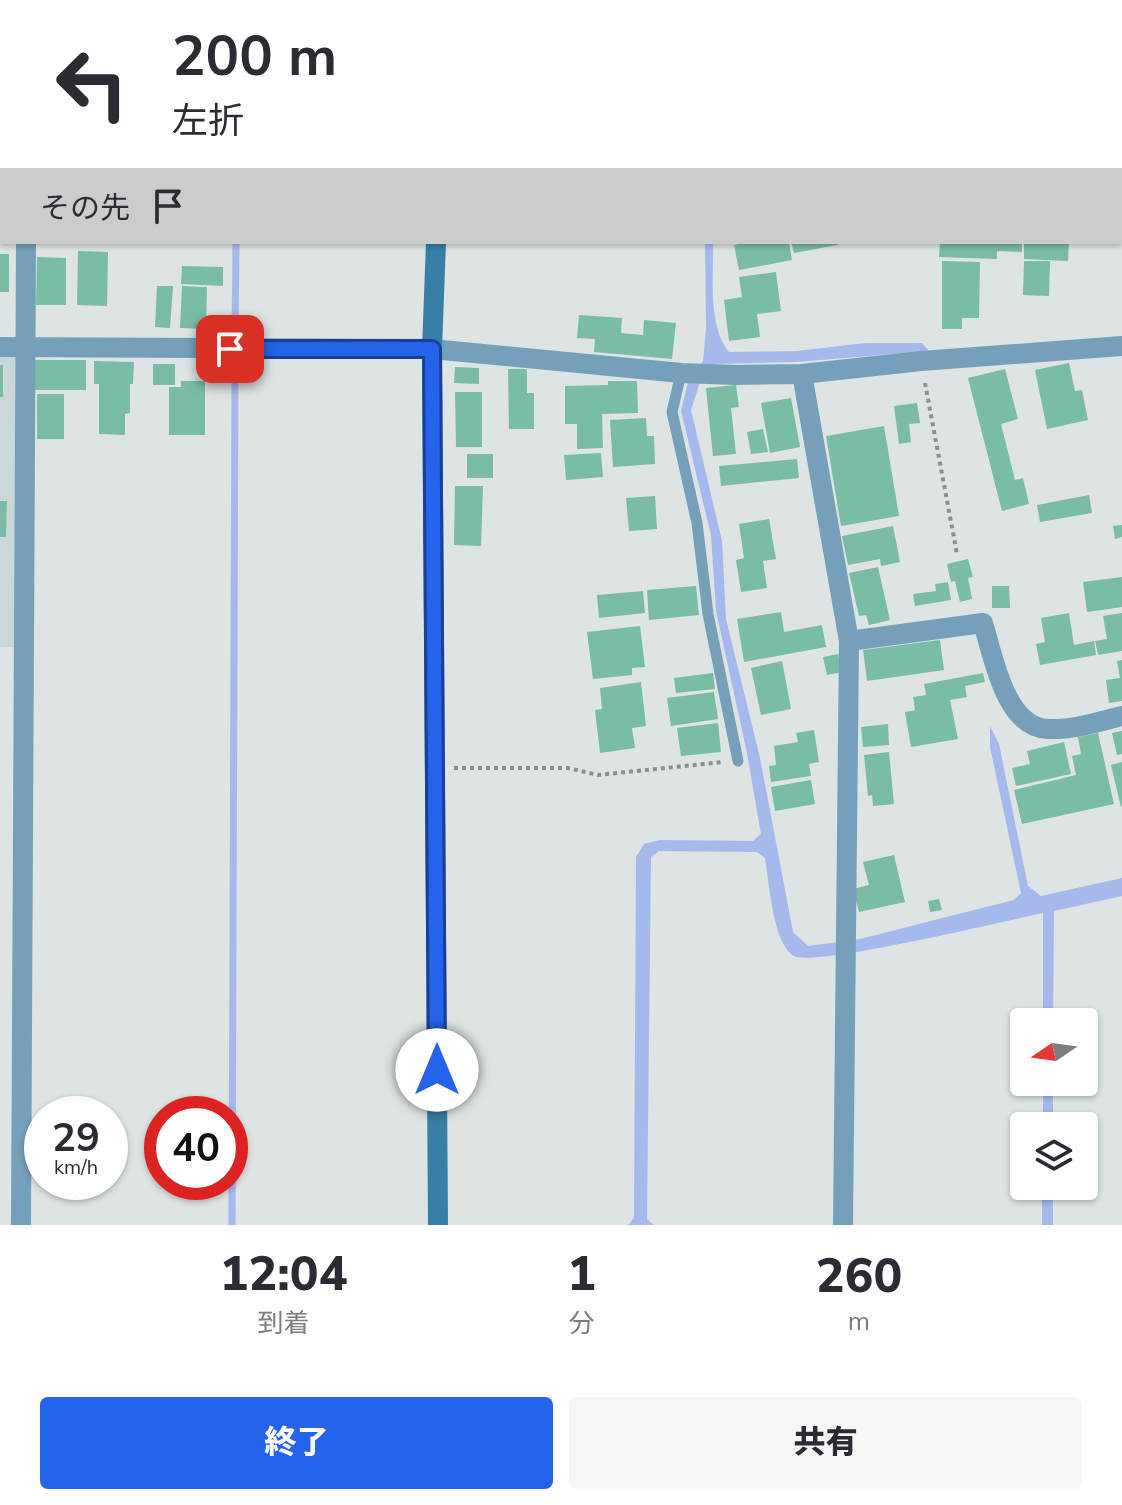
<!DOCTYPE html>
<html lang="ja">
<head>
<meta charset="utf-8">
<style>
  :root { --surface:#fff; --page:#f7f7f7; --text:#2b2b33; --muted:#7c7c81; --accent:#2563eb }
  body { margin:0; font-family:"Nunito Sans","Noto Sans JP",sans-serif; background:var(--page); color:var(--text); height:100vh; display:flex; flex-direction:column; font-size:30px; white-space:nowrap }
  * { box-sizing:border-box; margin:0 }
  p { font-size:26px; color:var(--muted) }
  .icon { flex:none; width:44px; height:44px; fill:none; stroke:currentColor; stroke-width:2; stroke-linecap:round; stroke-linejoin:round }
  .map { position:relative; height:1225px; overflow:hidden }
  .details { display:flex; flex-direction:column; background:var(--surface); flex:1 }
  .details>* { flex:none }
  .banner { position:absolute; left:0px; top:0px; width:1122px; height:244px; box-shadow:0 2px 6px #0004; background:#fff; color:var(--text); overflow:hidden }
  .needle { width:52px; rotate:257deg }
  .tools { position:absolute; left:1010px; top:1008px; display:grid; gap:16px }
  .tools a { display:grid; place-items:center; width:88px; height:88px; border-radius:8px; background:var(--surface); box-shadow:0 2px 6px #0004; font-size:40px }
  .speed { position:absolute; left:24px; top:1096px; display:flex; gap:16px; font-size:40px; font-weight:700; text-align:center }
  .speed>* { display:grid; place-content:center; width:104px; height:104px; border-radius:50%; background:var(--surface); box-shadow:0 2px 6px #0004; line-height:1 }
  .speed small { font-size:20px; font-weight:400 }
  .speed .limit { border:12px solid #d22; background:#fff; color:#111 }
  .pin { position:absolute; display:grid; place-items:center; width:68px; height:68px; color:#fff; margin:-34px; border-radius:16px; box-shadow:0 4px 12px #0006 }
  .me { position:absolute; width:88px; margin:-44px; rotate:0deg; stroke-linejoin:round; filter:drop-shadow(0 0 6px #0008) }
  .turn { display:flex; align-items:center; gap:28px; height:168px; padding:0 40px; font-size:36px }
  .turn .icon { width:104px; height:104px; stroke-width:2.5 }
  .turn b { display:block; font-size:56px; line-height:68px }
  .then { display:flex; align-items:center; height:76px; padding:0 40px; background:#0003; gap:16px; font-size:30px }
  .eta { display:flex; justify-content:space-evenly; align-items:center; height:136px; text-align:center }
  .eta b { font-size:48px; font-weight:800; line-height:56px }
  .action { display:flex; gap:16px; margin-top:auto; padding:16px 40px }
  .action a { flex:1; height:92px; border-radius:8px; background:var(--accent); color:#fff; font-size:32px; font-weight:800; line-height:92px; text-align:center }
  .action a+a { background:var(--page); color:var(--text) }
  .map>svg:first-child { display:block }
  .built { fill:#cad8d9 }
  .water { fill:#a5b9ec }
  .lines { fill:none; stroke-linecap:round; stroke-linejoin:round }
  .stream { stroke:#a5b9ec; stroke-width:7 }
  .building { fill:#7bbca4 }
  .path { stroke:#8b8f8f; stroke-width:4; stroke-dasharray:4 4; stroke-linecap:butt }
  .lane { stroke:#75a0ba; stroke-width:11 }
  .street { stroke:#75a0ba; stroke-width:20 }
  .secondary { stroke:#387fa5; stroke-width:20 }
  .route-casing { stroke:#184099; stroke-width:20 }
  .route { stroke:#2563eb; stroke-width:14 }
</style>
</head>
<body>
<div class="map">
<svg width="1122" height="1225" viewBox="0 0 1122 1225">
  <rect width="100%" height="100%" fill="#dee3e3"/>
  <rect class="built" x="0" y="355" width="18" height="292"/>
  <g class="water">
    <path d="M705 242H713C714 276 707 324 729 352L797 351 866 343H922L929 351 796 362 712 364 699 385 691 410 722 541 726 619 760 758 793 932 808 946 860 939 1014 900 1021 893 990 747V726L999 744 1028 886 1041 896 1122 878V896L1054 911 1053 1022H1043V913C1008 920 815 967 794 956 773 944 769 882 765 858L757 852 659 851 651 857 647 1219 654 1225H628L634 1218 636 857 644 844 660 840 753 841 761 834 747 753 716 611 711 535 681 411 688 382 703 361 706 329Z"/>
    <rect x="1043" y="1082" width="10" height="44"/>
    <rect x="1042" y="1186" width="11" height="39"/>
  </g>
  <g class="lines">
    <g class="stream">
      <polyline points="237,2 237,0"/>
      <polyline points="235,337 236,242"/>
      <polyline points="232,1225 235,361"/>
    </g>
  </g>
  <g class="building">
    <polygon points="748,242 789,242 792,260 739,270 734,245"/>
    <polygon points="791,242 837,242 838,245 794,253"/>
    <polygon points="940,242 1022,242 1022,252 997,251 997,259 939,257"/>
    <polygon points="1024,242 1069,242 1068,261 1024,259"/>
    <polygon points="78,251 108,252 107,306 77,305"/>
    <rect x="0" y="254" width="9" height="38"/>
    <polygon points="37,257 66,258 66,305 36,305"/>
    <polygon points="942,261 980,262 979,318 962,318 962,329 942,329"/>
    <polygon points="1024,261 1050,261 1049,296 1023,295"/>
    <polygon points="182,266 223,267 223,286 181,284"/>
    <polygon points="776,272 781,311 757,314 760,337 729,341 724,300 742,297 739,277"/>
    <polygon points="157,286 173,286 170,328 155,327"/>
    <polygon points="182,286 207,287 206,329 180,328"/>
    <polygon points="579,315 622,318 621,333 643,335 644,320 676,323 672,359 594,352 595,339 577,338"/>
    <rect x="35" y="360" width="51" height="30"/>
    <polygon points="94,361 134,362 133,384 130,384 130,413 125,414 125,435 99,434 99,384 94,384"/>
    <polygon points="1069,363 1075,391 1082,390 1088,420 1047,429 1035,370"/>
    <rect x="153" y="364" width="22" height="21"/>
    <rect x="0" y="365" width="3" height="32"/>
    <polygon points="455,367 479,368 479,384 454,383"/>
    <polygon points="508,369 527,369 527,393 534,393 534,429 509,429"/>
    <polygon points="1005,369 1018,419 1001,424 1015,480 1023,478 1029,504 1002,511 968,378"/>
    <polygon points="181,381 205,381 205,435 169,435 169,387 181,387"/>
    <polygon points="608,381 637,381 638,413 602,414 603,448 577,449 577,424 565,424 565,386 608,385"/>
    <polygon points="736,385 739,407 731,408 736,454 713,456 706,388"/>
    <polygon points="455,392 482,392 482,447 456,447"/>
    <rect x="37" y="394" width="27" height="45"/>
    <polygon points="791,398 800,447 770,453 761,403"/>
    <polygon points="917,403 920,423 909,424 911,442 899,444 894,406"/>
    <polygon points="646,418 647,436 654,436 655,464 613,467 610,420"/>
    <polygon points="884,426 899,516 841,526 826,436"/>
    <polygon points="763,429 768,452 751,454 747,432"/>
    <polygon points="601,453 603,477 566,480 564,455"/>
    <rect x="467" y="454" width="26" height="24"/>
    <polygon points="797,459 799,478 721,486 719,466"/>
    <polygon points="455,486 483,486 481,546 454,545"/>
    <polygon points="1089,495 1092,513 1040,522 1037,505"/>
    <polygon points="655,496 657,529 629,531 626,498"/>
    <polygon points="0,501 7,501 6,537 0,537"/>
    <polygon points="769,519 776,559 763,561 767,588 741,592 736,560 744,558 739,524"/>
    <polygon points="1122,525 1122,537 1115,539 1113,526"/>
    <polygon points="893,526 900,562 881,566 880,559 848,565 842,536"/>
    <polygon points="968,559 973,577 968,578 972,599 960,602 955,581 951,582 947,564"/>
    <polygon points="878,567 890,620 869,625 866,615 859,616 849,573"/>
    <polygon points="1122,577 1122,607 1087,612 1083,582"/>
    <polygon points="948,582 951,600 915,606 913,594 936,591 935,584"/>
    <polygon points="696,586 699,615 649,620 647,590"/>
    <polygon points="992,586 1009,586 1010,608 992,608"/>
    <polygon points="643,591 645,613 599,618 597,595"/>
    <polygon points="781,612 784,632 822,625 826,647 744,662 737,619"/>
    <polygon points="1069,613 1074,645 1094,641 1096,655 1040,665 1036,644 1045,642 1041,618"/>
    <polygon points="1122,613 1122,651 1098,655 1095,641 1107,639 1103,616"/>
    <polygon points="640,626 645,667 632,668 632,675 593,679 587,632"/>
    <polygon points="940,640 944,670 867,681 863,650"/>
    <polygon points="838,654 842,672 827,675 823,657"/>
    <polygon points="1122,660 1122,701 1109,703 1106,680 1120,678 1117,661"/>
    <polygon points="782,661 791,709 761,715 751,668"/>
    <polygon points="713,673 715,689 676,693 674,678"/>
    <polygon points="983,673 985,682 965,686 967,697 950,700 958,739 911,747 905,712 915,710 913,697 926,695 924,684"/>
    <polygon points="641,682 646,726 632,728 635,748 600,753 595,710 602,709 600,688"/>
    <polygon points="714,692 718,719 671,726 667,698"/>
    <polygon points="718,723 721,752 681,756 677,728"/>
    <polygon points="888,724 889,745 863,747 861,727"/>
    <polygon points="814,730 819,762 809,764 811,776 771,782 769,766 776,765 774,746 798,742 796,733"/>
    <polygon points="1122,731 1122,754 1117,755 1112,733"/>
    <polygon points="1098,733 1114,804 1022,824 1014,790 1076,775 1072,756 1081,754 1078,737"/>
    <polygon points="1064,742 1071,774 1016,786 1012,768 1030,764 1027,751"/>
    <polygon points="889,752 894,804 873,806 872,795 868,796 864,755"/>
    <polygon points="1122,762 1122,806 1121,807 1111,765"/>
    <polygon points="811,780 815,804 775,811 771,787"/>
    <polygon points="894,855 905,902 859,912 853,889 869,885 863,862"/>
    <polygon points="939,899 942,910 930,912 928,901"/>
  </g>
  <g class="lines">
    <g class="path">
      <polyline points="925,383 957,554"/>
      <polyline points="454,768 568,768 598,775 723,762"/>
    </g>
    <polyline class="lane" points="681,373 672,412 697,523 708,614 738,761"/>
    <g class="street">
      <polyline points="28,2 28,0"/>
      <polyline points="1120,25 1122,0"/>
      <polyline points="1120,135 1122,136"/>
      <polyline points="0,347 432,349 681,373 736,375 802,374 921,361 1122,346"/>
      <polyline points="802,374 849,641 843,1225"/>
      <path d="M849 641 983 623C993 655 1005 728 1048 729 1073 730 1098 722 1122 716"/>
      <polyline points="21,1225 26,242"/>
    </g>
    <g class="secondary">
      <polyline points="445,2 445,0"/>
      <polyline points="436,242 432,349 438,1225"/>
    </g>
  </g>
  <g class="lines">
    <defs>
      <polyline id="route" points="230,349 432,349 437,1070"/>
    </defs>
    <use href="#route" class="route-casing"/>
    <use href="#route" class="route"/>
  </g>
</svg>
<div class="tools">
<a><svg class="needle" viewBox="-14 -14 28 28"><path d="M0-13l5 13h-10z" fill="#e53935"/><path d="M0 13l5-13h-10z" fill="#7c7c81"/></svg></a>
<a><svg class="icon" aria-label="layers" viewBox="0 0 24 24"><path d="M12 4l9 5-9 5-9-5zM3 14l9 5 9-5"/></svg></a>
</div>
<div class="speed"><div>29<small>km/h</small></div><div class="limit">40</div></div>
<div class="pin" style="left:230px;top:349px;background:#d93025"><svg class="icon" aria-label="arrive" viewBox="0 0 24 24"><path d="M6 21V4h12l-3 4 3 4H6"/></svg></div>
<svg class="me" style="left:437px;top:1070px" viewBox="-20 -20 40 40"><circle r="19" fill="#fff"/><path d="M0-13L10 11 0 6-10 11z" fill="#2563eb"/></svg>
<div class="banner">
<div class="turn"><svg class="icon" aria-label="left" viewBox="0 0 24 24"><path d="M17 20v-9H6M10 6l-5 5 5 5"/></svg><div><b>200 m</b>左折</div></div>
<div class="then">その先<svg class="icon" aria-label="arrive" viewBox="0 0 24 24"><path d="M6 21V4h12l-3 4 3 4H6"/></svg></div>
</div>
</div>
<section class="details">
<div class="eta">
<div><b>12:04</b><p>到着</p></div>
<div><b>1</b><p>分</p></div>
<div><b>260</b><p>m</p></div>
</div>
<div class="action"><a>終了</a><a>共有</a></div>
</section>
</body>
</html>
